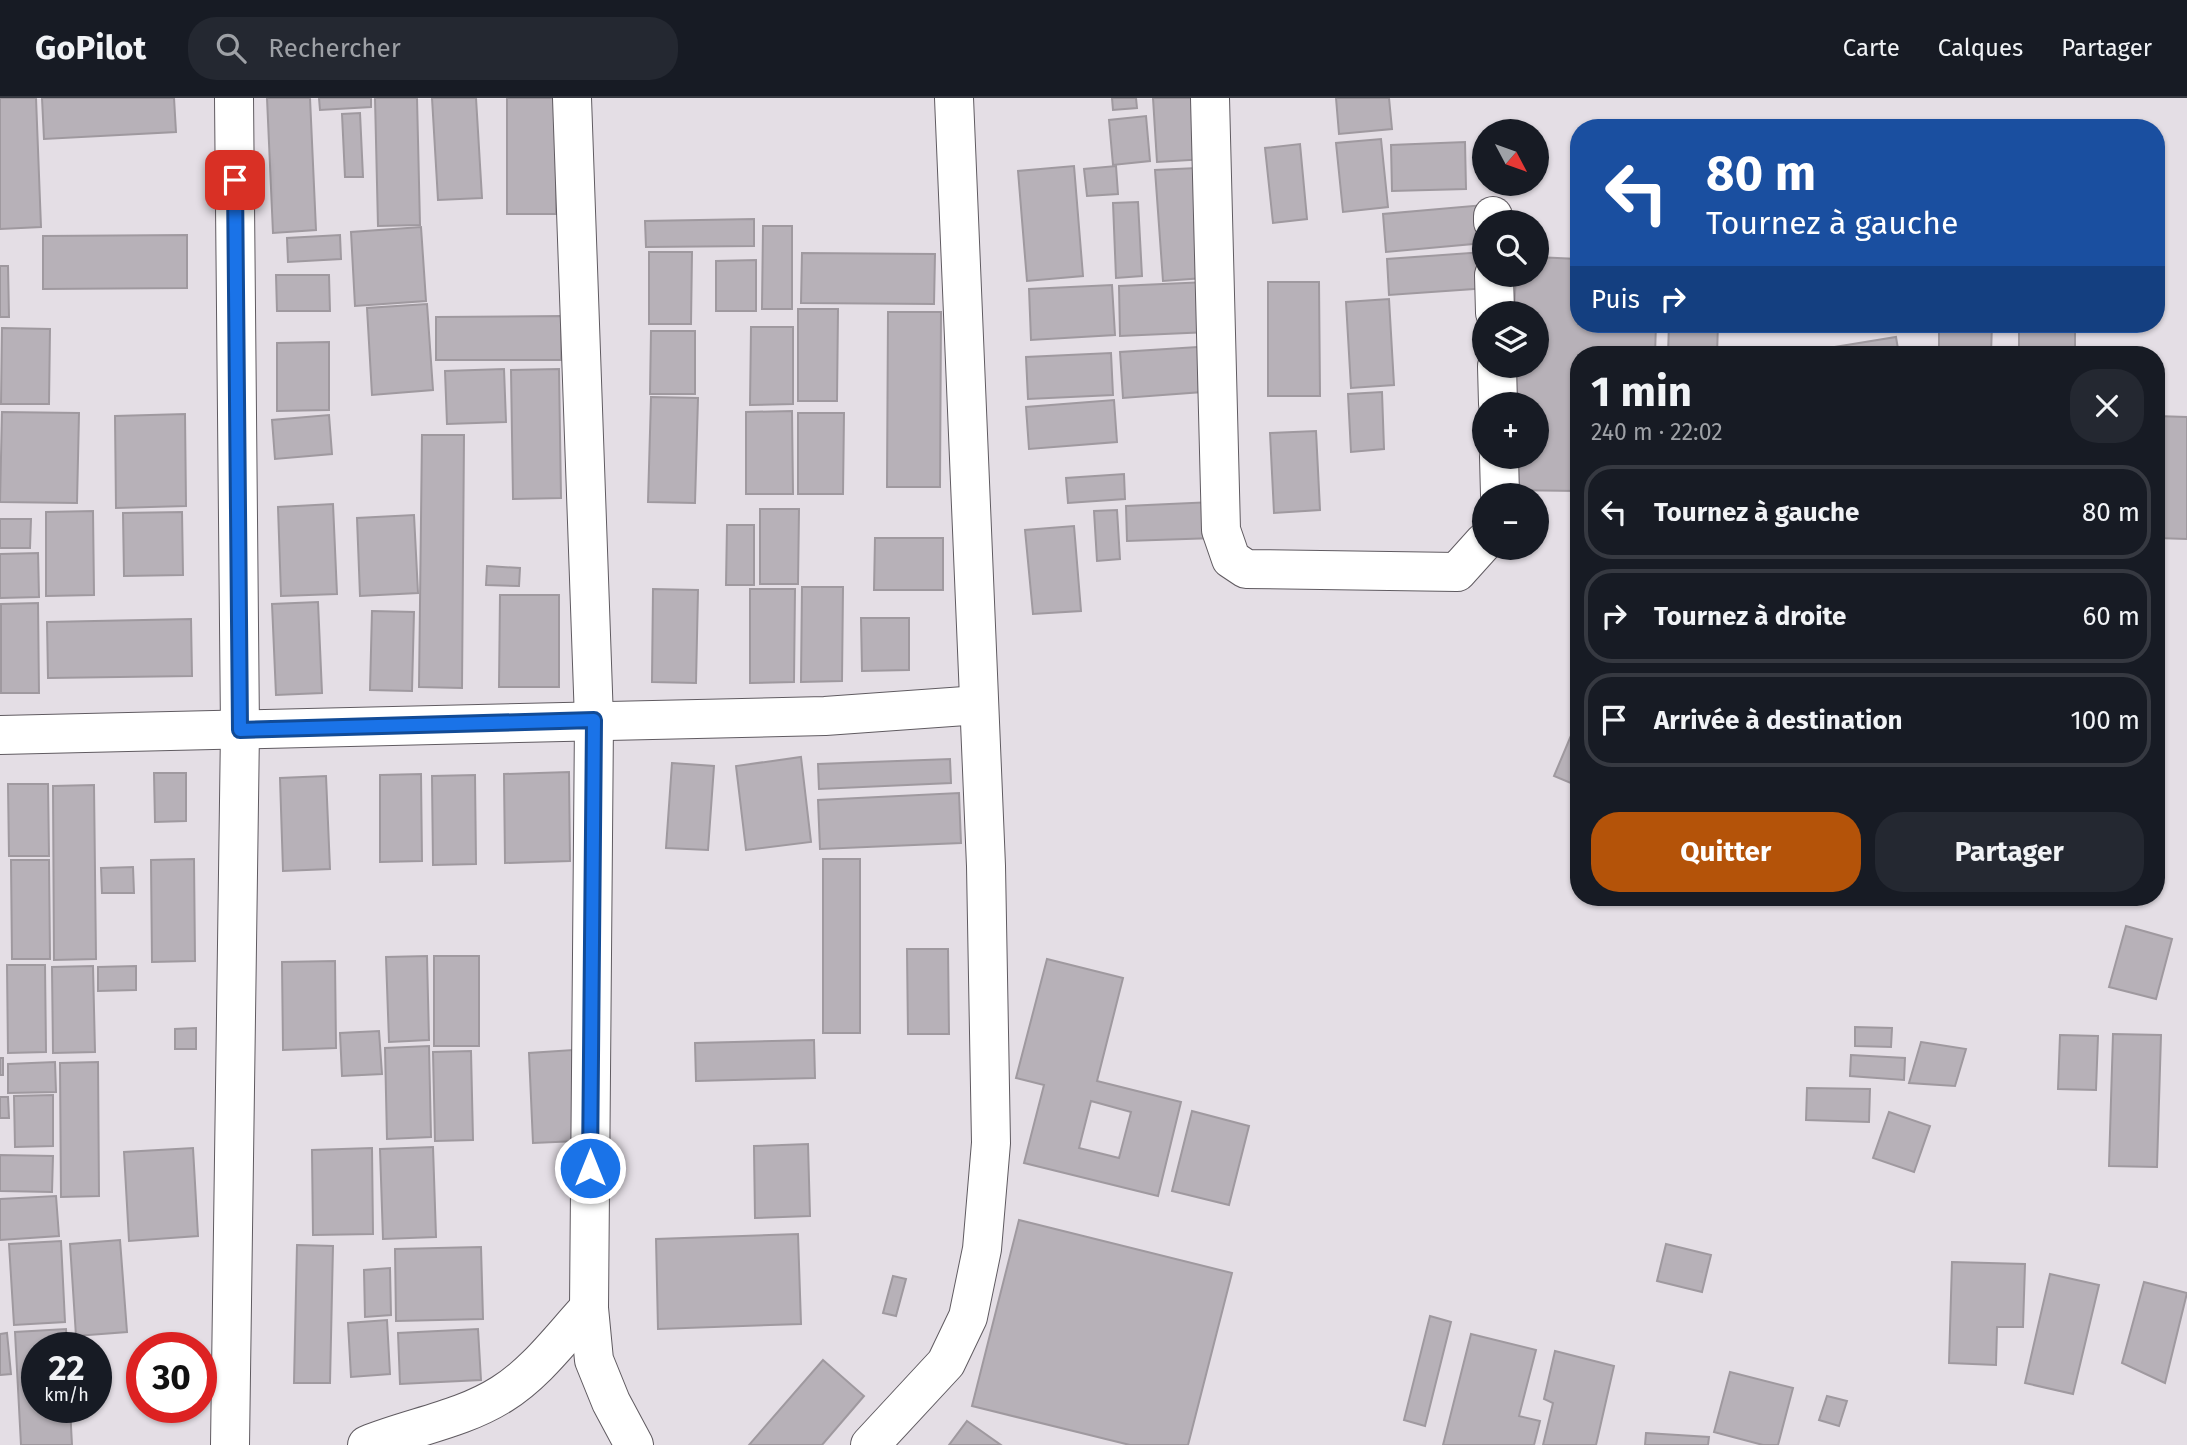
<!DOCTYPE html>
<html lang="fr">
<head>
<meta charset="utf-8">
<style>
  :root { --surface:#171b24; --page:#242831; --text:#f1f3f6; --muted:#9ea1a6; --line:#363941; --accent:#b45309 }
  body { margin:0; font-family:"Fira Sans",sans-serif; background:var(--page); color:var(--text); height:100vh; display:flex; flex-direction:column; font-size:26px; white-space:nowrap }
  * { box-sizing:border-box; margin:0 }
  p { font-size:23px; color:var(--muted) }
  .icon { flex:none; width:38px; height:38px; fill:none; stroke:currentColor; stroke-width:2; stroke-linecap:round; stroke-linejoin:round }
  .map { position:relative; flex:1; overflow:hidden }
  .panel { position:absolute; left:1570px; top:248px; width:595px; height:560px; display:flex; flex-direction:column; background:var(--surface); border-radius:28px; box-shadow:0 2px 5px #0004 }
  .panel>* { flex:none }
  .guide { position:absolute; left:1570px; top:21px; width:595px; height:214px; border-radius:28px; box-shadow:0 2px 5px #0004; background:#1a4fa0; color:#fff; overflow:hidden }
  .needle { width:46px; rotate:131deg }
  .controls { position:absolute; left:1472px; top:21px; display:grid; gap:14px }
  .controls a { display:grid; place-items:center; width:77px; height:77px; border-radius:50%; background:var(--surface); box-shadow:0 2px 5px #0004; font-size:35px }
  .speed { position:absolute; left:21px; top:1234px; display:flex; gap:14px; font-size:35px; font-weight:700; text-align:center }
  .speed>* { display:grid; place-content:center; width:91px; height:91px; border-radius:50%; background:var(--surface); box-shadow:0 2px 5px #0004; line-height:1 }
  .speed small { font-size:18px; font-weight:400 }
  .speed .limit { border:10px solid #d22; background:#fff; color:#111 }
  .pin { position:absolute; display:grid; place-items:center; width:60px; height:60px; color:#fff; margin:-30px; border-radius:14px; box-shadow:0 4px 10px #0006 }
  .me { position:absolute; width:77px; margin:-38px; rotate:0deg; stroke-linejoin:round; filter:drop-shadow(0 0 5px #0008) }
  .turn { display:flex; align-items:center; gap:24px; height:147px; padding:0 21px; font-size:32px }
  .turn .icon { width:91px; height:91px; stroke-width:2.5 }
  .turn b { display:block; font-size:49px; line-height:60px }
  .then { display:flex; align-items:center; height:66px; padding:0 21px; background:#0003; gap:14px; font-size:26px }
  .round { display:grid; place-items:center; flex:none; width:74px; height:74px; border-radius:28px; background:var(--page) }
  .headline { display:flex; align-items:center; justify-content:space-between; height:119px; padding:0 21px }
  h1 { font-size:42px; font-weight:700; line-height:52px }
  .button { display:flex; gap:14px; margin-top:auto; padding:14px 21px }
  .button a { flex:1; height:80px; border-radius:28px; background:var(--accent); color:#fff; font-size:28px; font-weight:700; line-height:80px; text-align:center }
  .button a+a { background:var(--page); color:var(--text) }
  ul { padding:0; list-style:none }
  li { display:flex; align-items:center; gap:21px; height:94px; margin:0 14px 10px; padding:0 7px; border:4px solid var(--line); border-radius:28px }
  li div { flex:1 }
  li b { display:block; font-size:26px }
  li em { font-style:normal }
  header { display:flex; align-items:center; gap:42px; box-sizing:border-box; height:98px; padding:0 35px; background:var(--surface); border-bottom:2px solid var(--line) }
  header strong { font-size:33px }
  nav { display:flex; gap:38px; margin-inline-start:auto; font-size:24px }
  .search { width:490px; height:63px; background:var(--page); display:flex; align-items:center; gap:18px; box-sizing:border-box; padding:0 24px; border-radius:28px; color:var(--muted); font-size:26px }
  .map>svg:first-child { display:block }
  .building { fill:#b7b1b8; stroke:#9f999f; stroke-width:2; fill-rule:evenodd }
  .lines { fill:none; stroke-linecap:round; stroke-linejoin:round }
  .street-casing { stroke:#605b61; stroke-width:40 }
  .street { stroke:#fff; stroke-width:38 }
  .route-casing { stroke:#114b97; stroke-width:18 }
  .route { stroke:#1a73e8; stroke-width:12 }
</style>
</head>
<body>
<header>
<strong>GoPilot</strong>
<div class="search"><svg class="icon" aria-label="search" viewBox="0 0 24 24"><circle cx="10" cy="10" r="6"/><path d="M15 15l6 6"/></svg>Rechercher</div>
<nav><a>Carte</a><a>Calques</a><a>Partager</a></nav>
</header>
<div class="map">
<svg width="2187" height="1347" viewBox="0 0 2187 1347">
  <rect width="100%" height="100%" fill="#e4dee5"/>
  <g class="building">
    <polygon points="0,0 36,0 41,129 0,131"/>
    <polygon points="42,0 174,0 176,34 44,41"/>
    <polygon points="267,0 310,0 316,132 273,135"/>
    <polygon points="319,0 371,0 371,9 320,12"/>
    <polygon points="375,0 417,0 420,127 378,128"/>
    <polygon points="432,0 476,0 482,100 438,102"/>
    <rect x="507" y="0" width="49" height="116"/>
    <polygon points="1112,0 1136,0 1137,10 1113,12"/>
    <polygon points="1153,0 1202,0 1206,61 1157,64"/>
    <polygon points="1336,0 1389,0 1392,31 1339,36"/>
    <polygon points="360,15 363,79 345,79 342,16"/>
    <polygon points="1146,18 1150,63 1113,67 1109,22"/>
    <polygon points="1381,41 1388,109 1343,114 1336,45"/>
    <polygon points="1465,44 1466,91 1392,93 1391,47"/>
    <polygon points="1300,46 1307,121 1273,125 1265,50"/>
    <polygon points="1074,68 1083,178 1027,183 1018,73"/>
    <polygon points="1116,68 1118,96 1087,98 1084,71"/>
    <polygon points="1197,70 1204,180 1163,183 1155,72"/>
    <polygon points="1138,104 1142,178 1116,180 1113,105"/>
    <polygon points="1484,107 1484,145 1386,154 1383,116"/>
    <polygon points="754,121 754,148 646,149 645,123"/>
    <polygon points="763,128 792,128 792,211 762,211"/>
    <polygon points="421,129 426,203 355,208 351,134"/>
    <polygon points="187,137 187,190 43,191 43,138"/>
    <polygon points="340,137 341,161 288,164 287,140"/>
    <polygon points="649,154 692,154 691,226 649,226"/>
    <polygon points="1484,154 1488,190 1389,197 1387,161"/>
    <polygon points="802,155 935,156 934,206 801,205"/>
    <polygon points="1536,159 1578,161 1578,226 1656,226 1655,257 1578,257 1578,393 1504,392 1506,359 1536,359 1536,306 1509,306 1511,268 1536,268 1536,215 1514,215 1516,177 1536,177"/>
    <polygon points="756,162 756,213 716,213 716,163"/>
    <polygon points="0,168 8,168 9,219 0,219"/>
    <polygon points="276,177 329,177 330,213 277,213"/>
    <polygon points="1207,184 1209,234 1120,238 1119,188"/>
    <polygon points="1268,184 1319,184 1320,298 1268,298"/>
    <polygon points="1112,187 1115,237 1031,242 1029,191"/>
    <polygon points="1389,201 1394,287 1351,290 1346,204"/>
    <polygon points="427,206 433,292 372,297 367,210"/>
    <polygon points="798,211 838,211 837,303 798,303"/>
    <polygon points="888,214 941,214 940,389 887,389"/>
    <polygon points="561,218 561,262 436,262 436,219"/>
    <polygon points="1669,226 1718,226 1717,257 1668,256"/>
    <polygon points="1939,226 1992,226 1991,257 1939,257"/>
    <rect x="2019" y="226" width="56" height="31"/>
    <polygon points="751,229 793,229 793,306 750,307"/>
    <polygon points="2,230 50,231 49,306 1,306"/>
    <polygon points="651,233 695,233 695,296 650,296"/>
    <polygon points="1896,239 1899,257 1829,257 1828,250"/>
    <polygon points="329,244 329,312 277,313 277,245"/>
    <polygon points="1213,248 1216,293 1123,300 1120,254"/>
    <polygon points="1111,255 1113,297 1028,301 1026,259"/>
    <polygon points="504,271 506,324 447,326 445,273"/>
    <polygon points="559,271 561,400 513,401 511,272"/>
    <polygon points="1382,294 1384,351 1351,354 1348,296"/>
    <polygon points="651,299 698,300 695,405 648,404"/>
    <polygon points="1114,302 1117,344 1029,351 1026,309"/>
    <polygon points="792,313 793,396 746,396 746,314"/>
    <polygon points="2,314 79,315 77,405 0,404"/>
    <polygon points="798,315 844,315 843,396 798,396"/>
    <polygon points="185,316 186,408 116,410 115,318"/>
    <polygon points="329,317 332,356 275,361 272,322"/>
    <polygon points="2156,318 2187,319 2187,441 2156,440"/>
    <polygon points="1316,333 1320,412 1274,415 1270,335"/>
    <polygon points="422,337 464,337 462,590 419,589"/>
    <polygon points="1124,376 1125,401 1068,405 1066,380"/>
    <polygon points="1213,404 1215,440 1127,443 1126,408"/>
    <polygon points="333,406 337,496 281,498 278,409"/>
    <polygon points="760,411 799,411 798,486 760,486"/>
    <polygon points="1117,412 1120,461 1097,463 1094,413"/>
    <polygon points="93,413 94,497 46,498 46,414"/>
    <polygon points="182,414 183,477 124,478 123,415"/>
    <polygon points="414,417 418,495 360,498 357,420"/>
    <polygon points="0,421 31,421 30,450 0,450"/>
    <polygon points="727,427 754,427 754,487 726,487"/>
    <polygon points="1074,428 1081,513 1033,516 1025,432"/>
    <polygon points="875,440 943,440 943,492 874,492"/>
    <polygon points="38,455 39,499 0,500 0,456"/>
    <polygon points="487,468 520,470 519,488 486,487"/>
    <polygon points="802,489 843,489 842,583 801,584"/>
    <polygon points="653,491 698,492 696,585 652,584"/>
    <polygon points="750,491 795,491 794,584 750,585"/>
    <polygon points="500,497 559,497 559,589 499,589"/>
    <polygon points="318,504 322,595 276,597 272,506"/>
    <polygon points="38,505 39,595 1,595 1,506"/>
    <polygon points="372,513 414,514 412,593 370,592"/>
    <polygon points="861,520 909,520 909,572 862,573"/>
    <polygon points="191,521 192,578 48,580 47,524"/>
    <polygon points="1578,621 1578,688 1554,678"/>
    <polygon points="801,659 811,744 746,752 736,668"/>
    <polygon points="950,661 951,685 819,691 818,666"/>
    <polygon points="672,665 714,668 708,752 666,750"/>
    <polygon points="569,674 570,763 505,765 504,676"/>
    <polygon points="154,675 186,675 186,723 155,724"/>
    <polygon points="421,676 422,763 380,764 380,677"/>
    <polygon points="475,677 476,766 433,767 432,678"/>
    <polygon points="326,678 330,771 283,773 280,680"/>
    <polygon points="8,686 48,686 49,758 9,758"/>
    <polygon points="94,687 96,861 54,862 53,688"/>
    <polygon points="959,695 961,745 820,751 818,702"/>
    <polygon points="194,761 195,863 152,864 151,762"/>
    <rect x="823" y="761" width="37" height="174"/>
    <polygon points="11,762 49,762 50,861 12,861"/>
    <polygon points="133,769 134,795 102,795 101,770"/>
    <polygon points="2126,828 2172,841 2156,901 2109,889"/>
    <polygon points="907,851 948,851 949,936 908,936"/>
    <polygon points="427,858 429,942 389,944 386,859"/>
    <rect x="434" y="858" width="45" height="90"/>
    <path d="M1047 861 1123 880 1097 983 1181 1004 1158 1098 1024 1065 1044 987 1016 980ZM1091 1003 1131 1014 1119 1060 1079 1050Z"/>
    <polygon points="335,863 336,950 283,952 282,864"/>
    <polygon points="7,867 45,867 46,954 8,955"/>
    <polygon points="93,868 95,954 53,955 52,869"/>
    <polygon points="136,868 136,892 98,893 98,869"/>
    <polygon points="1855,929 1892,930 1891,949 1855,948"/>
    <polygon points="196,930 196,951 175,951 175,931"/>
    <polygon points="379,933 382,976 342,978 340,935"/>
    <polygon points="2113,936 2161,937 2157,1069 2109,1068"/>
    <polygon points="2060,937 2098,938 2096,992 2058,991"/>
    <polygon points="814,942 815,980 696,983 695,945"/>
    <polygon points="1921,944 1966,951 1955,988 1909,985"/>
    <polygon points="429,948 431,1039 387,1041 385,950"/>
    <polygon points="573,952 578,1043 533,1045 529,955"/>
    <polygon points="471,953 473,1042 435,1043 433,954"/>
    <polygon points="1851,957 1905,960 1904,982 1850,978"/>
    <rect x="0" y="960" width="3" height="17"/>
    <polygon points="55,964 56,994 8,995 8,966"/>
    <polygon points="98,964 99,1098 61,1099 60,965"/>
    <polygon points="1807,990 1870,991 1869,1024 1806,1022"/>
    <polygon points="53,997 53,1048 15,1049 14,998"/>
    <polygon points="0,999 8,999 9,1020 0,1020"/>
    <polygon points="1192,1013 1249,1028 1229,1107 1172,1093"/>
    <polygon points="1889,1014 1930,1028 1914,1074 1873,1060"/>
    <polygon points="808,1046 810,1118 755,1120 754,1048"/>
    <polygon points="433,1049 436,1139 383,1141 380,1051"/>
    <polygon points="193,1050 198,1138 129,1143 124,1054"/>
    <polygon points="372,1050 373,1136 313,1137 312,1052"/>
    <polygon points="0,1057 53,1058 52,1094 0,1093"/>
    <polygon points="56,1098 59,1138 0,1142 0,1101"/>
    <polygon points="1019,1122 1232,1175 1188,1347 1130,1347 972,1308"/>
    <polygon points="798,1136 801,1226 658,1231 656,1141"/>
    <polygon points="120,1142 127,1234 76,1238 70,1146"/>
    <polygon points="61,1143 65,1224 14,1227 9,1146"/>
    <polygon points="1666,1146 1711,1157 1702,1194 1657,1183"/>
    <polygon points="297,1147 333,1148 330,1285 294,1285"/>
    <polygon points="481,1149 483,1221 396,1223 395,1151"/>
    <polygon points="1952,1164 2025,1166 2023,1229 1997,1229 1996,1267 1949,1265"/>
    <polygon points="390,1170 391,1217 365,1219 364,1172"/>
    <polygon points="2050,1176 2099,1187 2073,1296 2025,1285"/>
    <polygon points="893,1178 906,1181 896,1218 883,1215"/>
    <polygon points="2144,1184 2187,1195 2165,1285 2122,1265"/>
    <polygon points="1430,1218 1451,1224 1425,1328 1404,1322"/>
    <polygon points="387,1222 390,1276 351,1279 348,1225"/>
    <polygon points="66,1231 67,1250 37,1250 37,1309 70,1309 72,1347 21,1347 15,1234"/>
    <polygon points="478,1231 481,1282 400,1286 398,1235"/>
    <polygon points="7,1235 11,1276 0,1277 0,1236"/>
    <polygon points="1471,1236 1536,1252 1519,1318 1540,1323 1534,1347 1443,1347"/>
    <polygon points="1555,1253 1614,1268 1596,1347 1543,1347 1553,1305 1544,1301"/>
    <polygon points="823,1262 864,1298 822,1347 749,1347"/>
    <polygon points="1730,1274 1793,1290 1778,1347 1763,1347 1714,1334"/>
    <polygon points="1827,1298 1847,1303 1839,1328 1819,1322"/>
    <polygon points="967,1323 1001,1347 949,1347"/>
    <polygon points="1646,1335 1709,1339 1708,1347 1645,1347"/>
  </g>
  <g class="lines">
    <defs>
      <g id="street">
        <polyline points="572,0 594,622 589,1210 594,1262 611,1304 634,1347"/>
        <polyline points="1210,0 1221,432 1231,461 1246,471 1457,474 1484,444"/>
        <polyline points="1493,118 1493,124"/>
        <polyline points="1494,177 1495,215"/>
        <polyline points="1497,268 1498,306"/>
        <polyline points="1499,359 1500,397"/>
        <polyline points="0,637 825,618 979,607"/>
        <polyline points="230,1347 240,632 234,0"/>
        <path d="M367 1347C411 1329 461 1322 502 1296 536 1275 562 1239 589 1210"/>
        <polyline points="870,1347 946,1265 968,1219 982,1151 991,1045 986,768 954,0"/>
      </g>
    </defs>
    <use href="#street" class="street-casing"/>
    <use href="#street" class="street"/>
  </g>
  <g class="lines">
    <defs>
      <polyline id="route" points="235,82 240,632 594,622 590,1070"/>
    </defs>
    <use href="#route" class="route-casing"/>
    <use href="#route" class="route"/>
  </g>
</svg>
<div class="controls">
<a><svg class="needle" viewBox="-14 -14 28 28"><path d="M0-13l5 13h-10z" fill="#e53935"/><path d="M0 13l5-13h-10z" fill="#9ea1a6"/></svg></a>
<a><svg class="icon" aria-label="search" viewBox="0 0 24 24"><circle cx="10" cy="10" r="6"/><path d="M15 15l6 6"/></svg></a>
<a><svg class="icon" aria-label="layers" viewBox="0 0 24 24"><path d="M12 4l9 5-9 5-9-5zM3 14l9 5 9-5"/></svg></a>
<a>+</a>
<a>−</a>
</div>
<div class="speed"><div>22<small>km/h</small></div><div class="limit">30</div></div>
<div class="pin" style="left:235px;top:82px;background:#d93025"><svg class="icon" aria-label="arrive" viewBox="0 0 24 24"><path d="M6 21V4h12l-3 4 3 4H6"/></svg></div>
<svg class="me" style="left:590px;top:1070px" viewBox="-20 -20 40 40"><circle r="17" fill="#1a73e8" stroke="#fff" stroke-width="3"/><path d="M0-11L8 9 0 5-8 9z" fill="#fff"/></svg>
<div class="guide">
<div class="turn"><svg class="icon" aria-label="left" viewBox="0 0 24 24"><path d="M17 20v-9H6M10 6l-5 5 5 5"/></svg><div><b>80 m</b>Tournez à gauche</div></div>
<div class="then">Puis<svg class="icon" aria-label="right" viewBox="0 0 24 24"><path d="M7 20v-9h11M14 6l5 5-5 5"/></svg></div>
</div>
<section class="panel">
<div class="headline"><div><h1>1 min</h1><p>240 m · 22:02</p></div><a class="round"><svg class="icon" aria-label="close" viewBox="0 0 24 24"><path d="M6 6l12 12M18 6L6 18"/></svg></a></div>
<ul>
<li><svg class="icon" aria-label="left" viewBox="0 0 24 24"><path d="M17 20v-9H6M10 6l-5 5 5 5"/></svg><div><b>Tournez à gauche</b></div><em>80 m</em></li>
<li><svg class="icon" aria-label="right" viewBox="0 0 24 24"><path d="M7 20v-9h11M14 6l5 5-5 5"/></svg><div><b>Tournez à droite</b></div><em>60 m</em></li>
<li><svg class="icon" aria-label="arrive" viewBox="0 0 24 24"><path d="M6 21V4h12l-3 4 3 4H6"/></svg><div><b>Arrivée à destination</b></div><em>100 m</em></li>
</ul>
<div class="button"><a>Quitter</a><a>Partager</a></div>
</section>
</div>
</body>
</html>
